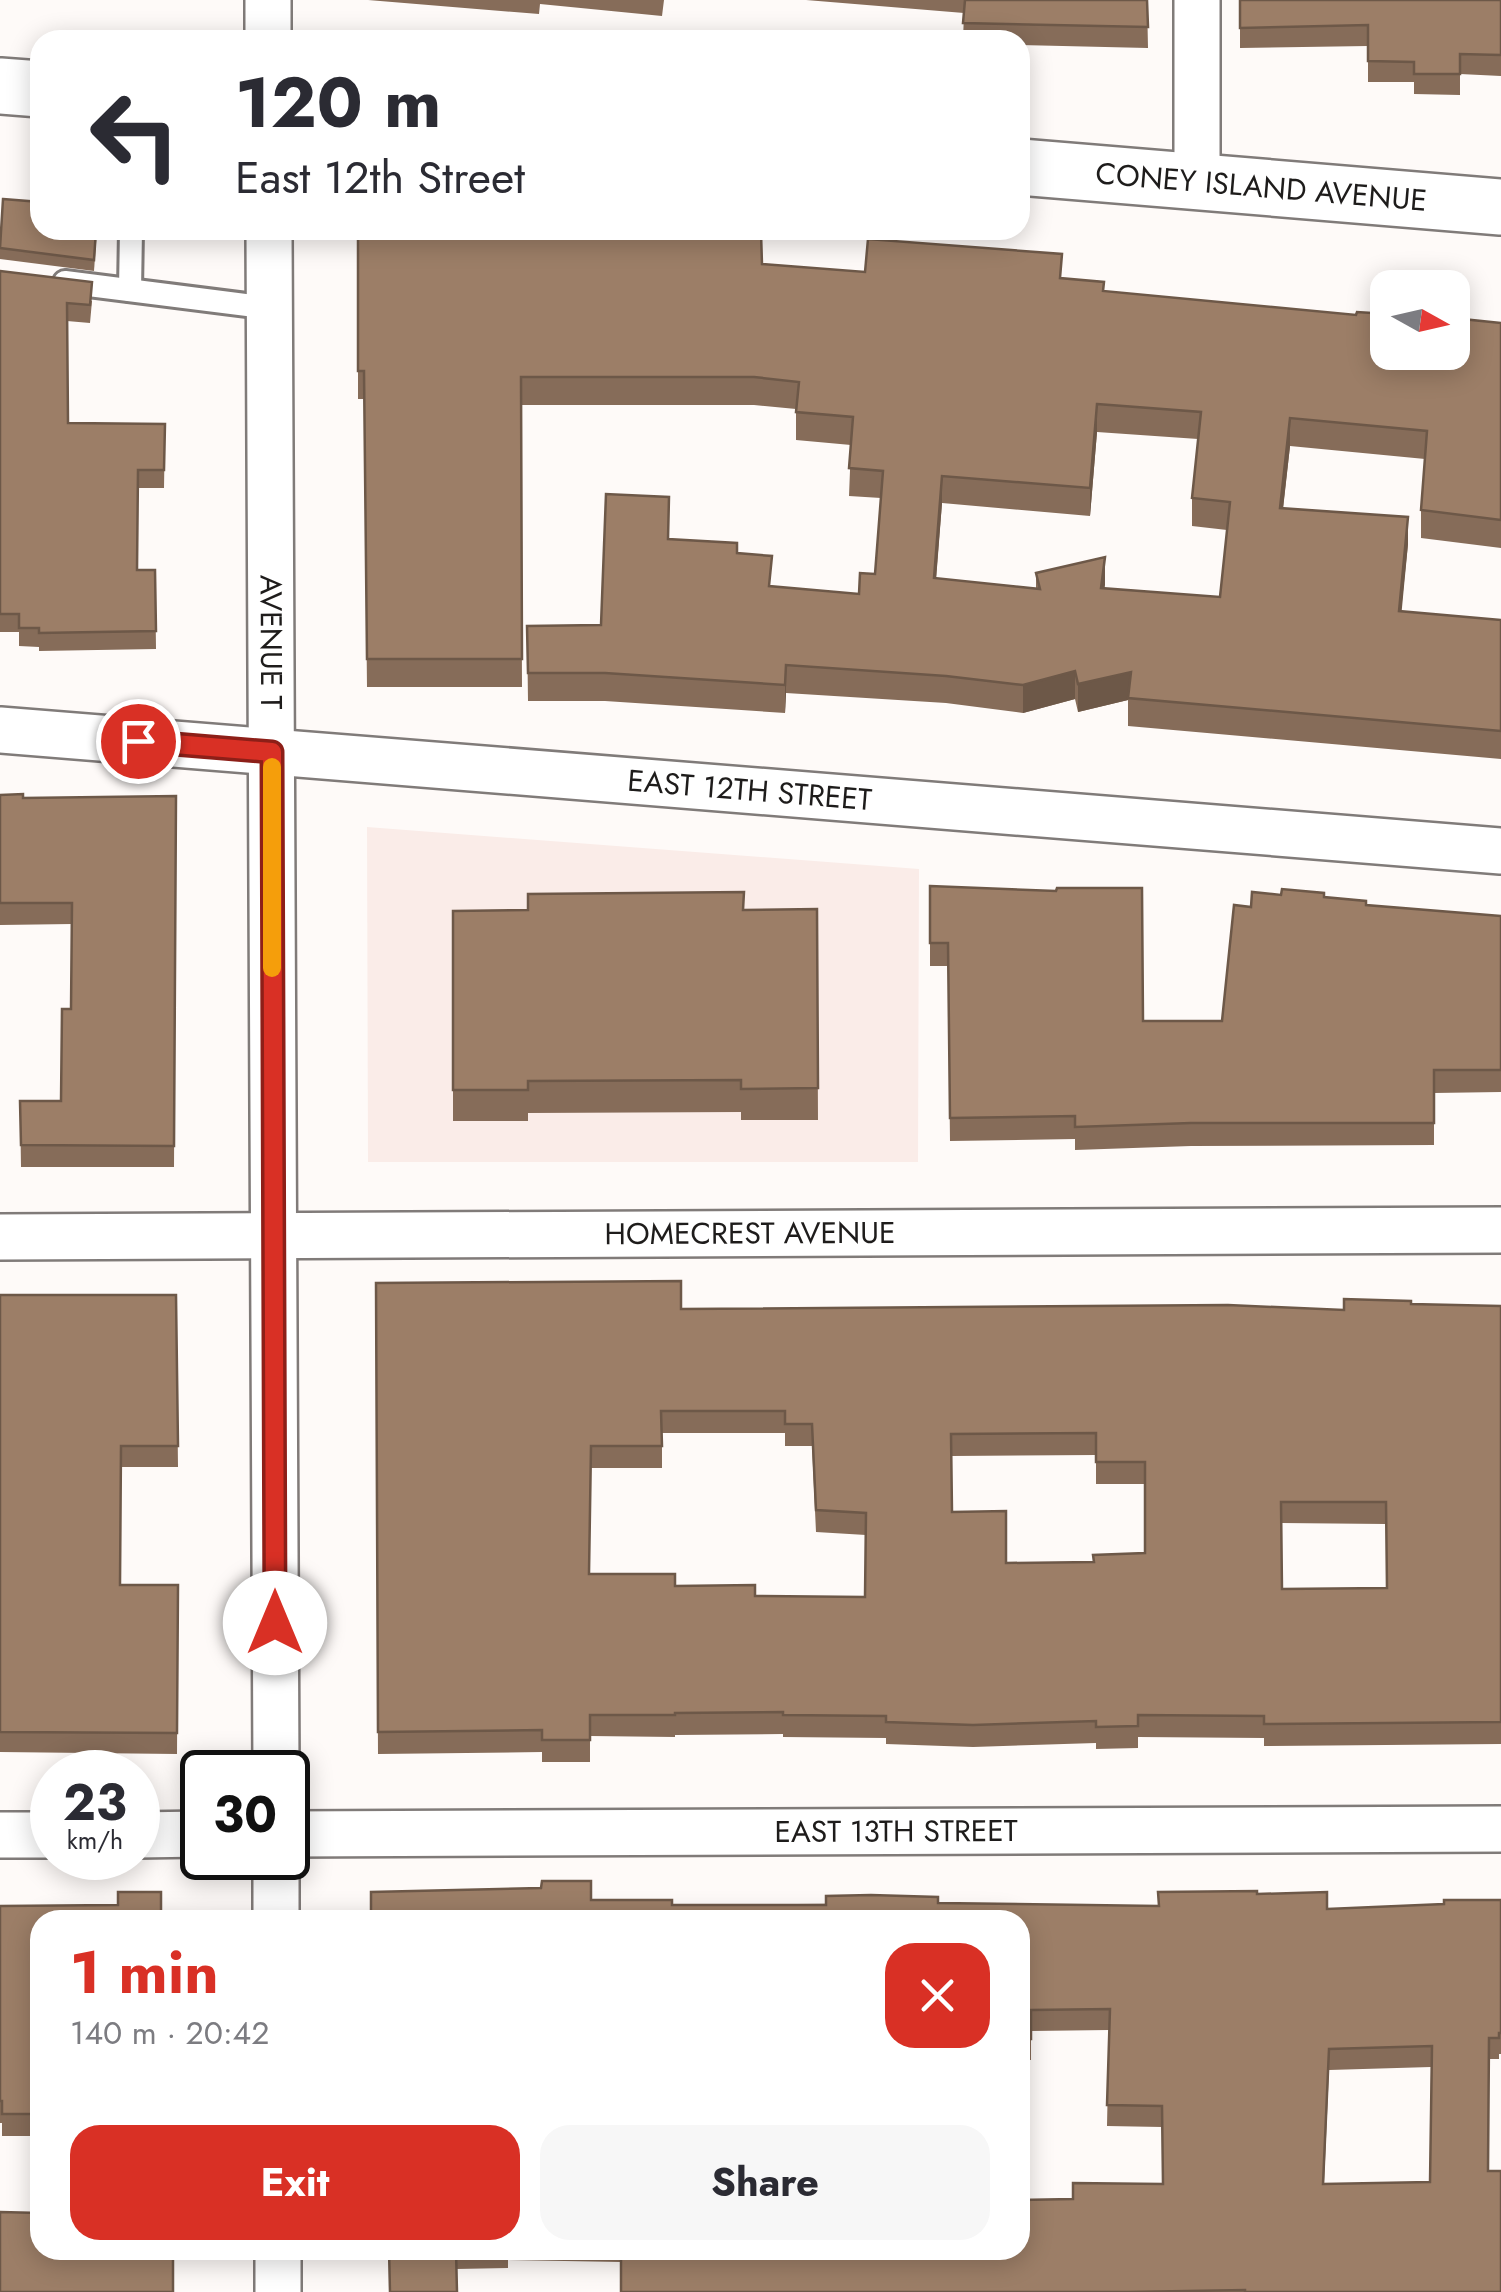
<!DOCTYPE html>
<html lang="en">
<head>
<meta charset="utf-8">
<style>
  :root { --surface:#fff; --page:#f7f7f7; --text:#2b2b33; --muted:#7c7c81; --accent:#d93025 }
  body { margin:0; font-family:Jost,sans-serif; background:var(--page); color:var(--text); height:100vh; display:flex; flex-direction:column; font-size:38px; white-space:nowrap }
  * { box-sizing:border-box; margin:0 }
  p { font-size:32px; color:var(--muted) }
  .icon { flex:none; width:55px; height:55px; fill:none; stroke:currentColor; stroke-width:2; stroke-linecap:round; stroke-linejoin:round }
  .map { position:relative; flex:1; overflow:hidden }
  .details { position:absolute; left:30px; top:1910px; width:1000px; height:350px; display:flex; flex-direction:column; background:var(--surface); border-radius:30px; box-shadow:0 5px 25px #0003 }
  .details>* { flex:none }
  .top-card { position:absolute; left:30px; top:30px; width:1000px; height:210px; border-radius:30px; box-shadow:0 5px 25px #0003; background:#fff; color:var(--text); overflow:hidden }
  .needle { width:65px; rotate:98deg }
  .tools { position:absolute; left:1370px; top:270px; display:grid; gap:20px }
  .tools a { display:grid; place-items:center; width:100px; height:100px; border-radius:20px; background:var(--surface); box-shadow:0 5px 25px #0003; font-size:50px }
  .speed { position:absolute; left:30px; top:1750px; display:flex; gap:20px; font-size:50px; font-weight:700; text-align:center }
  .speed>* { display:grid; place-content:center; width:130px; height:130px; border-radius:50%; background:var(--surface); box-shadow:0 5px 25px #0003; line-height:1 }
  .speed small { font-size:25px; font-weight:400 }
  .speed .limit { border:5px solid #111; border-radius:15px; background:#fff; color:#111 }
  .pin { position:absolute; display:grid; place-items:center; width:85px; height:85px; color:#fff; margin:-42px; border:5px solid #fff; border-radius:50%; box-shadow:0 2px 10px #0007 }
  .me { position:absolute; width:110px; margin:-55px; rotate:0deg; stroke-linejoin:round; filter:drop-shadow(0 0 8px #0008) }
  .turn { display:flex; align-items:center; gap:35px; height:210px; padding:0 40px; font-size:45px }
  .turn .icon { width:130px; height:130px; stroke-width:2.5 }
  .turn b { display:block; font-size:70px; line-height:85px }
  .round { display:grid; place-items:center; flex:none; width:105px; height:105px; border-radius:30px; background:var(--page) }
  .headline { display:flex; align-items:center; justify-content:space-between; height:170px; padding:0 40px }
  h1 { font-size:60px; font-weight:700; line-height:75px; color:var(--accent) }
  .primary-button { display:flex; gap:20px; margin-top:auto; padding:20px 40px }
  .primary-button a { flex:1; height:115px; border-radius:30px; background:var(--accent); color:#fff; font-size:40px; font-weight:700; line-height:115px; text-align:center }
  .primary-button a+a { background:var(--page); color:var(--text) }
  .map>svg:first-child { display:block }
  .built { fill:#faece8 }
  .lines { fill:none; stroke-linecap:round; stroke-linejoin:round }
  .lane-casing { stroke:#807b79; stroke-width:28 }
  .street-casing { stroke:#807b79; stroke-width:50 }
  .secondary-casing { stroke:#807b79; stroke-width:60 }
  .lane { stroke:#fff; stroke-width:22 }
  .street { stroke:#fff; stroke-width:45 }
  .secondary { stroke:#fff; stroke-width:55 }
  .wall { fill:#866c59; fill-rule:evenodd }
  .shaded-wall { fill:#6d5848 }
  .building { fill:#9c7e67; stroke:#6d5848; stroke-width:2.5; fill-rule:evenodd }
  .route-casing { stroke:#8d1f18; stroke-width:25 }
  .route { stroke:#d93025; stroke-width:18 }
  .slow { stroke:#f59e0b; stroke-width:18 }
  .labels { text-anchor:middle; stroke-width:8; stroke-linejoin:round; paint-order:stroke }
  .street-label { font-size:30px; fill:#1e1c1b; stroke:#fff }
</style>
</head>
<body>
<div class="map">
<svg width="1501" height="2292" viewBox="0 0 1501 2292">
  <rect width="100%" height="100%" fill="#fefaf8"/>
  <polygon class="built" points="367,827 919,869 918,1162 368,1162"/>
  <g class="lines">
    <defs>
      <g id="lane">
        <polyline points="65,282 270,308"/>
        <polyline points="130,290 131,230"/>
      </g>
      <g id="street">
        <polyline points="268,0 268,40"/>
        <polyline points="1197,0 1197,182"/>
        <path id="s1" d="M269 230 276 1772"/>
        <path id="s2" d="M0 730 1501 851"/>
        <path id="s3" d="M0 1237 1501 1230"/>
        <path id="s4" d="M288 1834 1501 1829"/>
        <polyline points="0,1835 52,1835"/>
        <polyline points="138,1835 202,1834"/>
        <polyline points="276,1858 276,1920"/>
        <polyline points="278,2250 278,2292"/>
      </g>
      <g id="secondary">
        <polyline points="0,86 40,89"/>
        <path id="s5" d="M1020 167 1501 207"/>
      </g>
    </defs>
    <use href="#lane" class="lane-casing"/>
    <use href="#street" class="street-casing"/>
    <use href="#secondary" class="secondary-casing"/>
    <use href="#lane" class="lane"/>
    <use href="#street" class="street"/>
    <use href="#secondary" class="secondary"/>
  </g>
  <g class="wall">
    <polygon points="368,0 664,0 662,16 540,4 539,14"/>
    <polygon points="806,0 1147,0 1148,48 1020,45 1020,40 963,40 964,13"/>
    <polygon points="1240,0 1501,0 1501,76 1460,74 1460,95 1414,94 1414,82 1368,82 1368,46 1240,48"/>
    <polygon points="40,230 97,230 94,271 0,259 0,238"/>
    <path d="M358 230 865 272 1062 278 1104 291 1356 315 1501 323V548L1421 538V510L1425 459 1290 446 1283 508 1408 544 1401 611 1501 620V759L1128 726V700L1078 712 1075 699 1023 713 946 703 786 693 785 713 605 701H528L527 626 601 625 669 539 737 553 771 586 859 594 875 574 881 498 849 496 851 445 796 440V409L754 405H521L522 687H367L364 399H358ZM1097 432 1198 439 1192 498V526L1227 530 1220 597 1104 588 1036 573V588L936 578 942 503 1090 516Z"/>
    <polygon points="0,271 92,301 90,323 67,321 68,423 165,424 164,488 138,488 137,570 155,570 156,649 39,651 39,647 19,646 19,632 0,632"/>
    <polygon points="0,795 23,798 176,796 174,1167 21,1167 20,1101 61,1101 71,1009 72,924 0,925"/>
    <polygon points="930,886 1143,1021 1222,1021 1251,907 1281,895 1324,897 1366,905 1501,916 1501,1092 1434,1093 1434,1145 1191,1146 1075,1150 1075,1139 950,1141 948,966 930,966"/>
    <polygon points="817,909 818,1120 741,1120 741,1112 528,1113 528,1121 453,1121 453,911"/>
    <path d="M376 1283 681 1309 1344 1310 1411 1304 1501 1306V1744L1264 1746V1738L1138 1737V1748L1096 1749V1743L973 1747 886 1744V1738L783 1737V1734L675 1735V1737L590 1736V1762H542V1752L378 1754ZM662 1433H785V1446H812L816 1532 866 1535 865 1597 755 1596 589 1574 591 1468H662ZM1096 1455V1484H1145V1553L1094 1562 1006 1563 952 1512 951 1456ZM1281 1523 1386 1524 1387 1588 1282 1589Z"/>
    <polygon points="0,1295 176,1295 178,1467 121,1467 120,1585 178,1585 177,1754 0,1752"/>
    <path d="M1257 1894 1327 1909 1444 1904 1501 1900V2054H1499V2059H1489L1488 2171 1501 2292H621V2262L508 2260V2268L456 2269 388 2250H1020L1073 2199 1163 2184 1162 2127 1107 2126 1109 2030 1031 2031V2060H1020V1920H371L591 1900 672 1905 938 1903 1159 1906ZM1431 2067 1430 2182 1324 2184 1329 2070Z"/>
    <polygon points="0,1906 40,1920 40,2136 2,2136 2,2123 0,2123"/>
  </g>
  <g class="shaded-wall">
    <polygon points="1097,404 1097,432 1090,516 1090,488"/>
    <polygon points="1290,418 1290,446 1280,536 1280,508"/>
    <polygon points="942,476 942,503 934,606 934,578"/>
    <polygon points="1408,517 1408,544 1399,639 1399,611"/>
    <polygon points="1105,557 1105,585 1101,615 1101,588"/>
    <polygon points="786,665 786,693 785,713 785,685"/>
    <polygon points="1075,671 1075,699 1023,713 1023,685"/>
    <polygon points="1131,672 1128,700 1078,712 1078,684"/>
  </g>
  <g class="building">
    <polygon points="965,0 1147,0 1148,27 963,23"/>
    <polygon points="1240,0 1501,0 1501,55 1460,54 1460,74 1414,74 1414,62 1368,61 1368,25 1240,28"/>
    <polygon points="3,199 40,202 40,230 96,230 94,260 0,248"/>
    <path d="M358 230H724L761 233 762 264 865 272 868 239 1062 254 1060 278 1104 282 1103 291 1356 315 1357 312 1388 314V352H1452V318L1501 323V520L1421 510 1427 431 1290 418 1280 508 1408 517 1399 611 1501 620V731L1128 698 1131 672 1078 684 1075 671 1023 685 946 676 786 665 785 685 605 673H528L527 626 601 625 606 494 669 497 668 539 737 543V553L772 556 769 586 859 594 860 573 875 574 883 471 849 468 853 417 796 412 799 382 754 377H521L522 659H367L364 371H358ZM1097 404 1201 412 1192 498 1230 502 1220 597 1101 588 1105 557 1036 573 1040 589 934 578 942 476 1090 488Z"/>
    <polygon points="0,271 92,282 90,305 67,303 68,423 165,424 164,470 138,470 137,570 155,570 156,631 39,633 39,628 19,628 19,614 0,614"/>
    <polygon points="23,794 23,798 176,796 174,1146 21,1145 20,1101 61,1101 62,1009 71,1009 72,903 0,903 0,795"/>
    <polygon points="930,886 1056,891 1057,888 1142,888 1143,1021 1222,1021 1234,905 1251,907 1252,892 1281,895 1282,889 1324,893 1324,897 1366,901 1366,905 1501,916 1501,1070 1434,1070 1434,1123 1191,1123 1075,1127 1075,1116 950,1118 948,943 930,943"/>
    <polygon points="744,892 743,910 817,909 818,1088 741,1089 741,1080 528,1081 528,1090 453,1090 453,911 528,910 528,894"/>
    <path d="M681 1281V1309L1228 1305 1344 1310V1299L1411 1301V1304L1501 1306V1722L1264 1724V1716L1138 1715V1726L1096 1727V1721L973 1725 886 1722V1716L783 1715V1712L675 1713V1715H590V1740H542V1730L378 1732 376 1283ZM661 1411H785V1424H812L816 1510 866 1513 865 1597 755 1596V1585L675 1586V1574H589L591 1446H662ZM1096 1433V1462H1145V1553L1093 1555 1094 1562 1006 1563V1511L952 1512 951 1434ZM1281 1502H1386L1387 1588 1282 1589Z"/>
    <polygon points="0,1295 176,1295 178,1446 121,1446 120,1585 178,1585 177,1733 0,1732"/>
    <path d="M542 1881H591V1900H672V1905H826V1896L871 1895 938 1897V1903L1159 1906 1158 1892 1257 1891V1894L1327 1892V1909L1444 1904V1900H1501V2033H1499V2038H1489L1488 2171H1501V2292H1245V2290L1128 2292H621V2250H1020V2200L1073 2199V2183L1163 2184 1162 2106 1107 2105 1110 2009 1031 2010V2039H1020V1920H371V1892L541 1888ZM1432 2046 1430 2182 1323 2184 1329 2049Z"/>
    <polygon points="118,1892 161,1892 161,1920 40,1920 40,2114 2,2114 2,2101 0,2101 0,1906 118,1905"/>
    <polygon points="0,2212 40,2213 40,2250 173,2250 173,2292 0,2292"/>
    <polygon points="389,2250 456,2250 457,2292 390,2292"/>
  </g>
  <g class="lines">
    <defs>
      <polyline id="route" points="138,741 272,752 275,1623"/>
    </defs>
    <use href="#route" class="route-casing"/>
    <use href="#route" class="route"/>
    <polyline class="slow" points="272,767 272,968"/>
  </g>
  <g class="labels">
    <g class="street-label">
      <text dy="10" stroke="none"><textPath href="#s5" startOffset="242">CONEY ISLAND AVENUE</textPath></text>
      <text dy="10" stroke="none"><textPath href="#s1" startOffset="412">AVENUE T</textPath></text>
      <text dy="10" stroke="none"><textPath href="#s2" startOffset="752">EAST 12TH STREET</textPath></text>
      <text dy="10" stroke="none"><textPath href="#s3" startOffset="750">HOMECREST AVENUE</textPath></text>
      <text dy="10" stroke="none"><textPath href="#s4" startOffset="608">EAST 13TH STREET</textPath></text>
    </g>
  </g>
</svg>
<div class="tools">
<a><svg class="needle" viewBox="-14 -14 28 28"><path d="M0-13l5 13h-10z" fill="#e53935"/><path d="M0 13l5-13h-10z" fill="#7c7c81"/></svg></a>
</div>
<div class="speed"><div>23<small>km/h</small></div><div class="limit">30</div></div>
<div class="pin" style="left:138px;top:741px;background:#d93025"><svg class="icon" aria-label="arrive" viewBox="0 0 24 24"><path d="M6 21V4h12l-3 4 3 4H6"/></svg></div>
<svg class="me" style="left:275px;top:1623px" viewBox="-20 -20 40 40"><circle r="19" fill="#fff"/><path d="M0-13L10 11 0 6-10 11z" fill="#d93025"/></svg>
<div class="top-card">
<div class="turn"><svg class="icon" aria-label="left" viewBox="0 0 24 24"><path d="M17 20v-9H6M10 6l-5 5 5 5"/></svg><div><b>120 m</b>East 12th Street</div></div>
</div>
<section class="details">
<div class="headline"><div><h1>1 min</h1><p>140 m · 20:42</p></div><a class="round" style="background:#d93025;color:#fff"><svg class="icon" aria-label="close" viewBox="0 0 24 24"><path d="M6 6l12 12M18 6L6 18"/></svg></a></div>
<div class="primary-button"><a>Exit</a><a>Share</a></div>
</section>
</div>
</body>
</html>
